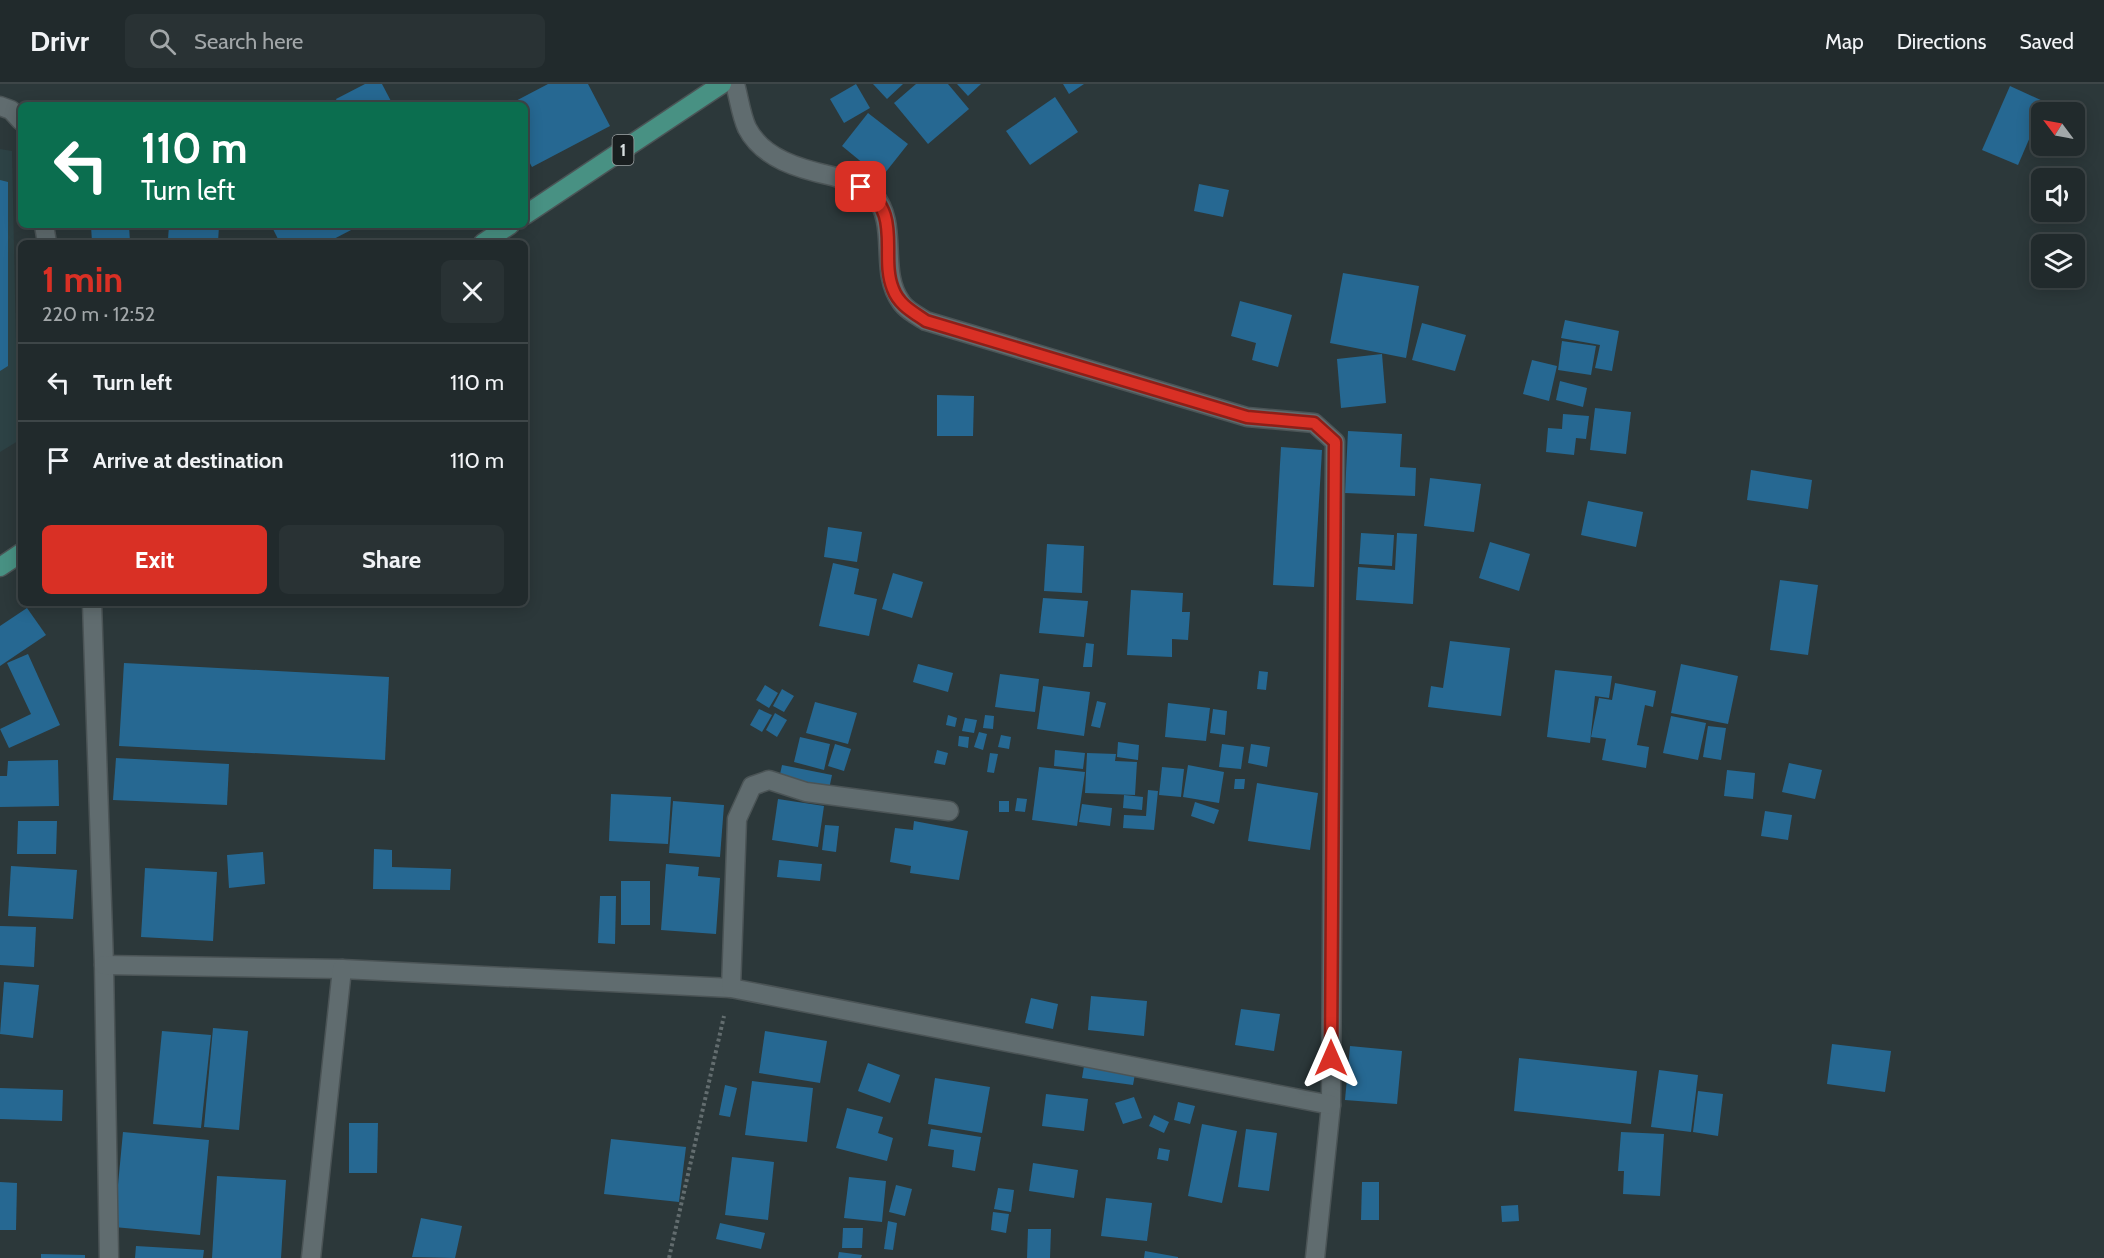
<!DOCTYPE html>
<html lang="en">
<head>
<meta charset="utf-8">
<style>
  :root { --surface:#212a2c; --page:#293234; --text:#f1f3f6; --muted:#a2a7a9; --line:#3e4648; --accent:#d93025 }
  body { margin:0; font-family:Cabin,sans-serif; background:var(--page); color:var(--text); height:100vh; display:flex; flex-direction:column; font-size:22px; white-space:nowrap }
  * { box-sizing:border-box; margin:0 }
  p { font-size:20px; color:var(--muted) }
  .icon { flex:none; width:33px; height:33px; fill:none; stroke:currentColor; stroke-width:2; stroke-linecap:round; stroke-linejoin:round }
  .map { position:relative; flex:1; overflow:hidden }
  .sheet { position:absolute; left:18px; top:156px; width:510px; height:366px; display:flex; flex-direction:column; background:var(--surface); border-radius:9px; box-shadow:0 3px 15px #0003,0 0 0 2px var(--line) }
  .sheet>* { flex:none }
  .hud { position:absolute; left:18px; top:18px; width:510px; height:126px; border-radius:9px; box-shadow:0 3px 15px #0003,0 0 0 2px var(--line); background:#0b6e4f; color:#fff; overflow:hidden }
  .needle { width:39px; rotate:302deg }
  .controls { position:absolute; left:2031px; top:18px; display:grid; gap:12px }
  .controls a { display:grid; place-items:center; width:54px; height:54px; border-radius:9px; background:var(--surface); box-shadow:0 3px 15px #0003,0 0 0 2px var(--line); font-size:30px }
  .pin { position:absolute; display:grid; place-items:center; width:51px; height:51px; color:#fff; margin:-26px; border-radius:12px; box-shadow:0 3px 9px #0006 }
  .me { position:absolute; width:66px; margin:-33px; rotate:0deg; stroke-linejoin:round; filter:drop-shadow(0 0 4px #0008) }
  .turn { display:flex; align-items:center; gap:21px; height:126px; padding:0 24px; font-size:27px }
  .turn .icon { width:78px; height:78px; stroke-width:2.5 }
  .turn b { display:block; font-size:42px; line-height:51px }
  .round { display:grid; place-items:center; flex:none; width:63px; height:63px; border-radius:9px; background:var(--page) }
  .summary { display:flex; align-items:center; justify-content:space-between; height:102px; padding:0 24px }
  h1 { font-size:36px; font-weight:700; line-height:45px; color:var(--accent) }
  .cta { display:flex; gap:12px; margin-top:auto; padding:12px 24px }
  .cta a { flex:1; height:69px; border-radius:9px; background:var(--accent); color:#fff; font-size:24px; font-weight:700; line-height:69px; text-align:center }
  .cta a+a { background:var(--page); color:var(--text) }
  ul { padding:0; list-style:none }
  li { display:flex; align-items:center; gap:18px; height:78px; padding:0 24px; border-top:2px solid var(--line) }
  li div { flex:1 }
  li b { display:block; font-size:22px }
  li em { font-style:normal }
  header { display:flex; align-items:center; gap:36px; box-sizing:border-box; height:84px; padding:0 30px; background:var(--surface); border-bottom:2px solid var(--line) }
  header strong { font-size:28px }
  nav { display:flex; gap:33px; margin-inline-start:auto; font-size:21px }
  .search { width:420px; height:54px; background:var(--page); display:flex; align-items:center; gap:15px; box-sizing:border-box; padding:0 21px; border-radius:9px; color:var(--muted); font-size:22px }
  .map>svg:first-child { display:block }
  .built { fill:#2d4245 }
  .building { fill:#266892 }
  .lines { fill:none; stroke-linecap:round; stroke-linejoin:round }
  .minor-casing { stroke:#4b5456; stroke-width:21 }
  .major-casing { stroke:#4b5456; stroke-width:21 }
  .path { stroke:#636d6f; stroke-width:4; stroke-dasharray:3 3; stroke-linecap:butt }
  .minor { stroke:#606c6f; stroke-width:18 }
  .major { stroke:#489183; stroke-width:18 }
  .route-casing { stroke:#8d1f18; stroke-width:15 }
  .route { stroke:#d93025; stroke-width:10 }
  .labels { text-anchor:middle; stroke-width:6; stroke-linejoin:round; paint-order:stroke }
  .shield { fill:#191e1f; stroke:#9ea4a5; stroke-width:1.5 }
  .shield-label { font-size:18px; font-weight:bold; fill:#d7dedf }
</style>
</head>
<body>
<header>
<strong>Drivr</strong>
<div class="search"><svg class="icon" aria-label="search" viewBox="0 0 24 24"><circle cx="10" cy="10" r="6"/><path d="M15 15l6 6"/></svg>Search here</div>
<nav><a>Map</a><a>Directions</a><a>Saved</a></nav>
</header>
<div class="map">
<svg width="2104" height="1174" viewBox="0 0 2104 1174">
  <rect width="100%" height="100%" fill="#2c383a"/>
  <polygon class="built" points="0,65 12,67 18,357 0,368"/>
  <g class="building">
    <polygon points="365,0 382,0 393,21 339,21 336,15"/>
    <polygon points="548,0 588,0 610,42 532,83 525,70 525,21 508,21"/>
    <polygon points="856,0 870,24 844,39 830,15"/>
    <polygon points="873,0 903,0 887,15"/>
    <polygon points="916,0 948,0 969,25 928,60 894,19"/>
    <polygon points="957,0 981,0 968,12"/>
    <polygon points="1063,0 1084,0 1069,10"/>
    <polygon points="2010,2 2045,18 2018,81 1982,66"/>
    <polygon points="1055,13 1078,48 1030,81 1006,47"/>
    <polygon points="868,29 908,60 881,94 842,62"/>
    <polygon points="0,96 8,98 8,282 0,287"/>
    <polygon points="1199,100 1229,106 1223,133 1194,127"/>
    <polygon points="91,141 129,141 130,159 92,159"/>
    <polygon points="169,141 219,141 218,159 168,156"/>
    <polygon points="271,141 354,141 355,144 326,159 280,159"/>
    <polygon points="1343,189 1419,202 1406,274 1330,259"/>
    <polygon points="1240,217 1292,231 1278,283 1252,276 1256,259 1231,252"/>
    <polygon points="1565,236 1619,247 1612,287 1595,284 1600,261 1561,254"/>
    <polygon points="1422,239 1466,251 1455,287 1412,276"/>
    <polygon points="1562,257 1596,262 1591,291 1558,286"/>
    <polygon points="1382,270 1386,319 1341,324 1337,275"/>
    <polygon points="1532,276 1557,282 1549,317 1523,310"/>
    <polygon points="1560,297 1587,304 1583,323 1556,316"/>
    <polygon points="937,311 974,312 973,352 937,352"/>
    <polygon points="1595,324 1631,328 1626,370 1590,366"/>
    <polygon points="1563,330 1589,332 1586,355 1576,354 1574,371 1546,368 1548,344 1562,345"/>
    <polygon points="1348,347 1402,350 1400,383 1416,384 1415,412 1345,409"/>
    <polygon points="1281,363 1322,366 1314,503 1273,501"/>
    <polygon points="1751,386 1812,396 1808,425 1747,416"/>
    <polygon points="1430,394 1481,400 1474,448 1424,442"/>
    <polygon points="1588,417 1643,428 1636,463 1581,451"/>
    <polygon points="828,443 862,448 857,478 824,473"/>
    <polygon points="1361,449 1394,451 1392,482 1359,480"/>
    <polygon points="1397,449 1417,450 1413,520 1356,516 1358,483 1395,486"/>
    <polygon points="1490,458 1530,470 1519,507 1479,494"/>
    <polygon points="1047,460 1084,462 1082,509 1044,507"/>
    <polygon points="833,479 859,485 854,510 877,515 869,552 819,542"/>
    <polygon points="893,489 923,498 912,534 882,525"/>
    <polygon points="1780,496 1818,501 1808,571 1770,566"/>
    <polygon points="1131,506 1183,509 1182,528 1190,528 1188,556 1172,555 1172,573 1127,571"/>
    <polygon points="1043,514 1088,517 1084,553 1039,549"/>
    <polygon points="27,524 46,551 0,582 0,542"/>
    <polygon points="1450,557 1510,564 1501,632 1428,623 1431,602 1443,604"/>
    <polygon points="1086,559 1094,560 1092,583 1083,583"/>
    <polygon points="28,570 60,641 9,664 0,645 31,630 7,579"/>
    <polygon points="124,579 389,593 385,676 119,662"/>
    <polygon points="918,580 953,589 948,608 913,598"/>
    <polygon points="1681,580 1738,592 1728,640 1671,629"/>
    <polygon points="1555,586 1612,592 1609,614 1595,612 1590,659 1547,653"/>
    <polygon points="1259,587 1268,588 1266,606 1257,605"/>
    <polygon points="1000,590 1039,595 1035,628 995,623"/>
    <polygon points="1615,599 1656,607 1653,623 1645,621 1637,661 1649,663 1646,684 1602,676 1606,655 1591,653 1599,614 1612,616"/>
    <polygon points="765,601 778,609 769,624 756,616"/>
    <polygon points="1043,602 1090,608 1084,652 1037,645"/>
    <polygon points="782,605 794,612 784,628 773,622"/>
    <polygon points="1097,617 1106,619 1100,644 1091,642"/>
    <polygon points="815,618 857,629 848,660 806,649"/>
    <polygon points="1168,619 1210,624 1206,657 1165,653"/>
    <polygon points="759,625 772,631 762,648 750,641"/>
    <polygon points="1213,625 1227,627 1225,651 1210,649"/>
    <polygon points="775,629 787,636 777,653 766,646"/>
    <polygon points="948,631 957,634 955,643 946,641"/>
    <polygon points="985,631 994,632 993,645 983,644"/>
    <polygon points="1671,632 1706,639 1698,676 1663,669"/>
    <polygon points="965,634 977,636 974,649 962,647"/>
    <polygon points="1708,642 1726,644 1721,676 1703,673"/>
    <polygon points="979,648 987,650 983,666 974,663"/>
    <polygon points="1001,651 1011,653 1009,665 998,663"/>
    <polygon points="959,652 969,653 968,664 958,662"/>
    <polygon points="800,653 830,660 824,686 794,678"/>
    <polygon points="1118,658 1139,661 1138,676 1117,673"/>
    <polygon points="835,660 851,665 844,687 828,682"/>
    <polygon points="1222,660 1244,663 1241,685 1219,683"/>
    <polygon points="1251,660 1270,663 1267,683 1248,679"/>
    <polygon points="937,666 948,669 945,681 934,679"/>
    <polygon points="1055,666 1085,669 1083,685 1054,682"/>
    <polygon points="990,669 998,670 994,689 987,688"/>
    <polygon points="1087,669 1116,670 1115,677 1137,678 1135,711 1085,709"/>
    <polygon points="116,674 229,680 227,721 113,716"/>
    <polygon points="58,676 59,722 0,723 0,692 7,692 8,677"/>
    <polygon points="1789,679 1822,686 1815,715 1782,708"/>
    <polygon points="782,681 832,691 829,705 779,695"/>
    <polygon points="1188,681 1224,688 1219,719 1183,713"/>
    <polygon points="1039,683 1085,688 1077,742 1032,736"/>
    <polygon points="1162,683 1184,685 1181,713 1159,711"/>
    <polygon points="1727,686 1755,689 1753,715 1724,712"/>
    <polygon points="1235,695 1245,695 1244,705 1234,705"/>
    <polygon points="1257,699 1318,709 1310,766 1248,757"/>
    <polygon points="1148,706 1158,707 1154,746 1123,744 1124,731 1146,732"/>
    <polygon points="611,710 671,713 668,760 609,757"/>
    <polygon points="1124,711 1143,713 1142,726 1123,724"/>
    <polygon points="1017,714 1027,715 1025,728 1015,727"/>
    <polygon points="778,715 824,722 818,763 772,756"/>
    <polygon points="673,717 724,721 720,773 669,769"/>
    <rect x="999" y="717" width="10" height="11"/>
    <polygon points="1195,718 1219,726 1214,740 1191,732"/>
    <polygon points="1082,720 1112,724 1110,742 1079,738"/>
    <polygon points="1765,727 1792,731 1788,756 1761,752"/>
    <polygon points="18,737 57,737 56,770 17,770"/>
    <polygon points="914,737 968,747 959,796 910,789 911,782 890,778 895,744 913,746"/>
    <polygon points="825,741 839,742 836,768 822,766"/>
    <polygon points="374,765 392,766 392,783 451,785 450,806 373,805"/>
    <polygon points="263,768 265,800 229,804 227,771"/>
    <polygon points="779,776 822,780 820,797 777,793"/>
    <polygon points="666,780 699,783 698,792 720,794 716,850 661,846"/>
    <polygon points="11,782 77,786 73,835 8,832"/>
    <polygon points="145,784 217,788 213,857 141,853"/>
    <rect x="621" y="797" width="29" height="44"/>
    <polygon points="600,812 616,812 615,860 598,859"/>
    <polygon points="0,842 36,843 34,883 0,881"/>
    <polygon points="4,898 39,901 33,954 0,950"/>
    <polygon points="1091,912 1147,917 1144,952 1088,946"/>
    <polygon points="1031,914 1058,920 1053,945 1025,939"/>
    <polygon points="1241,925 1280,930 1274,967 1235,961"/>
    <polygon points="213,944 248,947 239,1046 204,1043"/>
    <polygon points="162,947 211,951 201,1044 153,1040"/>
    <polygon points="765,947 827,957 820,999 759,989"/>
    <polygon points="1832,960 1891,967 1885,1008 1827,1000"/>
    <polygon points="1350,962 1402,967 1397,1020 1345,1016"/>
    <polygon points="1519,974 1637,987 1631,1040 1514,1027"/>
    <polygon points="868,979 900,991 890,1019 858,1007"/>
    <polygon points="1084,982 1135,990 1133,1001 1082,994"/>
    <polygon points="1659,986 1698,991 1691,1048 1651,1043"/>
    <polygon points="935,994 990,1003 982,1049 928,1040"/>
    <polygon points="752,997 813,1004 807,1058 745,1051"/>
    <polygon points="725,1001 737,1004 730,1033 719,1031"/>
    <polygon points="0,1004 63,1006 62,1037 0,1035"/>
    <polygon points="1698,1007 1723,1010 1718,1052 1693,1048"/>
    <polygon points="1046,1010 1088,1015 1084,1047 1042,1042"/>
    <polygon points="1134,1013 1142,1034 1123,1040 1115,1019"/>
    <polygon points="1178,1018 1195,1022 1190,1040 1174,1036"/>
    <polygon points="847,1024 883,1033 878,1049 893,1054 887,1077 836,1064"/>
    <polygon points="1154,1031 1169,1038 1164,1049 1149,1042"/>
    <polygon points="349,1039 378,1039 377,1089 349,1089"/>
    <polygon points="1202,1040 1237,1047 1222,1119 1188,1112"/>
    <polygon points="931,1045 981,1053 975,1087 952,1083 954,1066 928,1062"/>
    <polygon points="1246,1045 1277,1049 1269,1107 1238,1103"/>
    <polygon points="123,1048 209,1056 200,1151 114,1143"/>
    <polygon points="1621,1048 1664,1050 1660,1112 1623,1110 1624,1087 1618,1087"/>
    <polygon points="611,1055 686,1063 679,1118 604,1110"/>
    <polygon points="1159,1064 1170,1066 1168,1077 1157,1075"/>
    <polygon points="732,1073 774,1078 768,1136 725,1131"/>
    <polygon points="1033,1079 1078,1086 1074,1114 1029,1107"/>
    <polygon points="217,1092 286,1096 281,1174 212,1174"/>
    <polygon points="849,1093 886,1097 882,1138 844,1134"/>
    <polygon points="0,1098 17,1099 16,1146 0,1146"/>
    <polygon points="1362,1098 1379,1098 1379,1136 1361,1136"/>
    <polygon points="896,1101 912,1105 905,1132 889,1128"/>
    <polygon points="998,1104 1014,1106 1011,1128 994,1125"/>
    <polygon points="1106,1114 1152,1119 1147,1157 1101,1152"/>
    <polygon points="1518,1121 1519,1137 1502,1138 1501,1122"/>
    <polygon points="993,1128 1009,1130 1006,1149 991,1146"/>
    <polygon points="421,1134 462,1142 455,1174 412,1173"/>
    <polygon points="888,1137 897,1139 893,1166 884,1165"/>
    <polygon points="720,1139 765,1149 761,1165 716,1155"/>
    <polygon points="843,1144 863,1144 862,1164 842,1164"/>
    <polygon points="1028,1145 1051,1145 1050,1174 1027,1174"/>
    <polygon points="136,1162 204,1166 203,1174 135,1174"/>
    <polygon points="1145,1167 1178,1173 1178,1174 1144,1174"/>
    <polygon points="839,1168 862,1171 861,1174 838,1174"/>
    <polygon points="41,1170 85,1171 85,1174 41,1174"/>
  </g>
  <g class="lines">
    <defs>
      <g id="minor">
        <path d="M735 0C739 14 741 31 747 44 763 75 800 85 832 92 845 96 863 100 873 110 900 140 878 187 901 218 906 226 918 232 926 237L1247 333 1314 339 1335 358 1331 1021 1315 1174"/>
        <polyline points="0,22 11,26 21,37"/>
        <polyline points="44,141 47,159"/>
        <polyline points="92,519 104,881 109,1174"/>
        <polyline points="104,881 342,885 731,904 1331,1021"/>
        <polyline points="731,904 737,735 752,702 769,696 806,708 949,727"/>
        <polyline points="311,1174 342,885"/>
      </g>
      <g id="major">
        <polyline points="525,131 722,0"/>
        <polyline points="483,159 510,141"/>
        <polyline points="0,483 21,469"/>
      </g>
    </defs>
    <use href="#minor" class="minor-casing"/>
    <use href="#major" class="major-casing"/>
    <polyline class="path" points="669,1174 724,932"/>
    <use href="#minor" class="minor"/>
    <use href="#major" class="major"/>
  </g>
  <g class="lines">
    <defs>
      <path id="route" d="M861 103C904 128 879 171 893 205 899 221 913 228 926 237L1247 333 1314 339 1335 358 1331 974"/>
    </defs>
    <use href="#route" class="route-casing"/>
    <use href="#route" class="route"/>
  </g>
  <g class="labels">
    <rect class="shield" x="612.5" y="51" width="21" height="30" rx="4.5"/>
    <g class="shield-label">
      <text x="623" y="72">1</text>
    </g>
  </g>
</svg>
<div class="controls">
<a><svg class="needle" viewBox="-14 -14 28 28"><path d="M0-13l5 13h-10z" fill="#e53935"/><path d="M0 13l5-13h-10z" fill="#a2a7a9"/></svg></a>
<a><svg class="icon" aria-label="sound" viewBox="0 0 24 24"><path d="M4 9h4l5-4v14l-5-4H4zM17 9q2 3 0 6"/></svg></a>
<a><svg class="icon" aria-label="layers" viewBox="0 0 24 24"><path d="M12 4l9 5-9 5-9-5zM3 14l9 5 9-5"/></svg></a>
</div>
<div class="pin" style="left:861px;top:103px;background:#d93025"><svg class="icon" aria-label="arrive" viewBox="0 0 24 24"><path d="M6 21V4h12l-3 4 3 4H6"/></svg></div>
<svg class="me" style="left:1331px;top:974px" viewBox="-20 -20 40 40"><path d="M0-17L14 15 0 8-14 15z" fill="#d93025" stroke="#fff" stroke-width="4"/></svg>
<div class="hud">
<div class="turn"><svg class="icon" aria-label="left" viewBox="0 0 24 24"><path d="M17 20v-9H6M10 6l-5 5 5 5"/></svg><div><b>110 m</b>Turn left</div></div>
</div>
<section class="sheet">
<div class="summary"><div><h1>1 min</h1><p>220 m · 12:52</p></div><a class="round"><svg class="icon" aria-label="close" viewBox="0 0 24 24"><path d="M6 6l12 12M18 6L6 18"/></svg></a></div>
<ul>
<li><svg class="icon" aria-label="left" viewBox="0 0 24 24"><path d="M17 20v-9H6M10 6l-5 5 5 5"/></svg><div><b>Turn left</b></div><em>110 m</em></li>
<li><svg class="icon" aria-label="arrive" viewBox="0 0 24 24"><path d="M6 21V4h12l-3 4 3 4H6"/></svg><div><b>Arrive at destination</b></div><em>110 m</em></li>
</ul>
<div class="cta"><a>Exit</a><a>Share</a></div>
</section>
</div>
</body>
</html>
